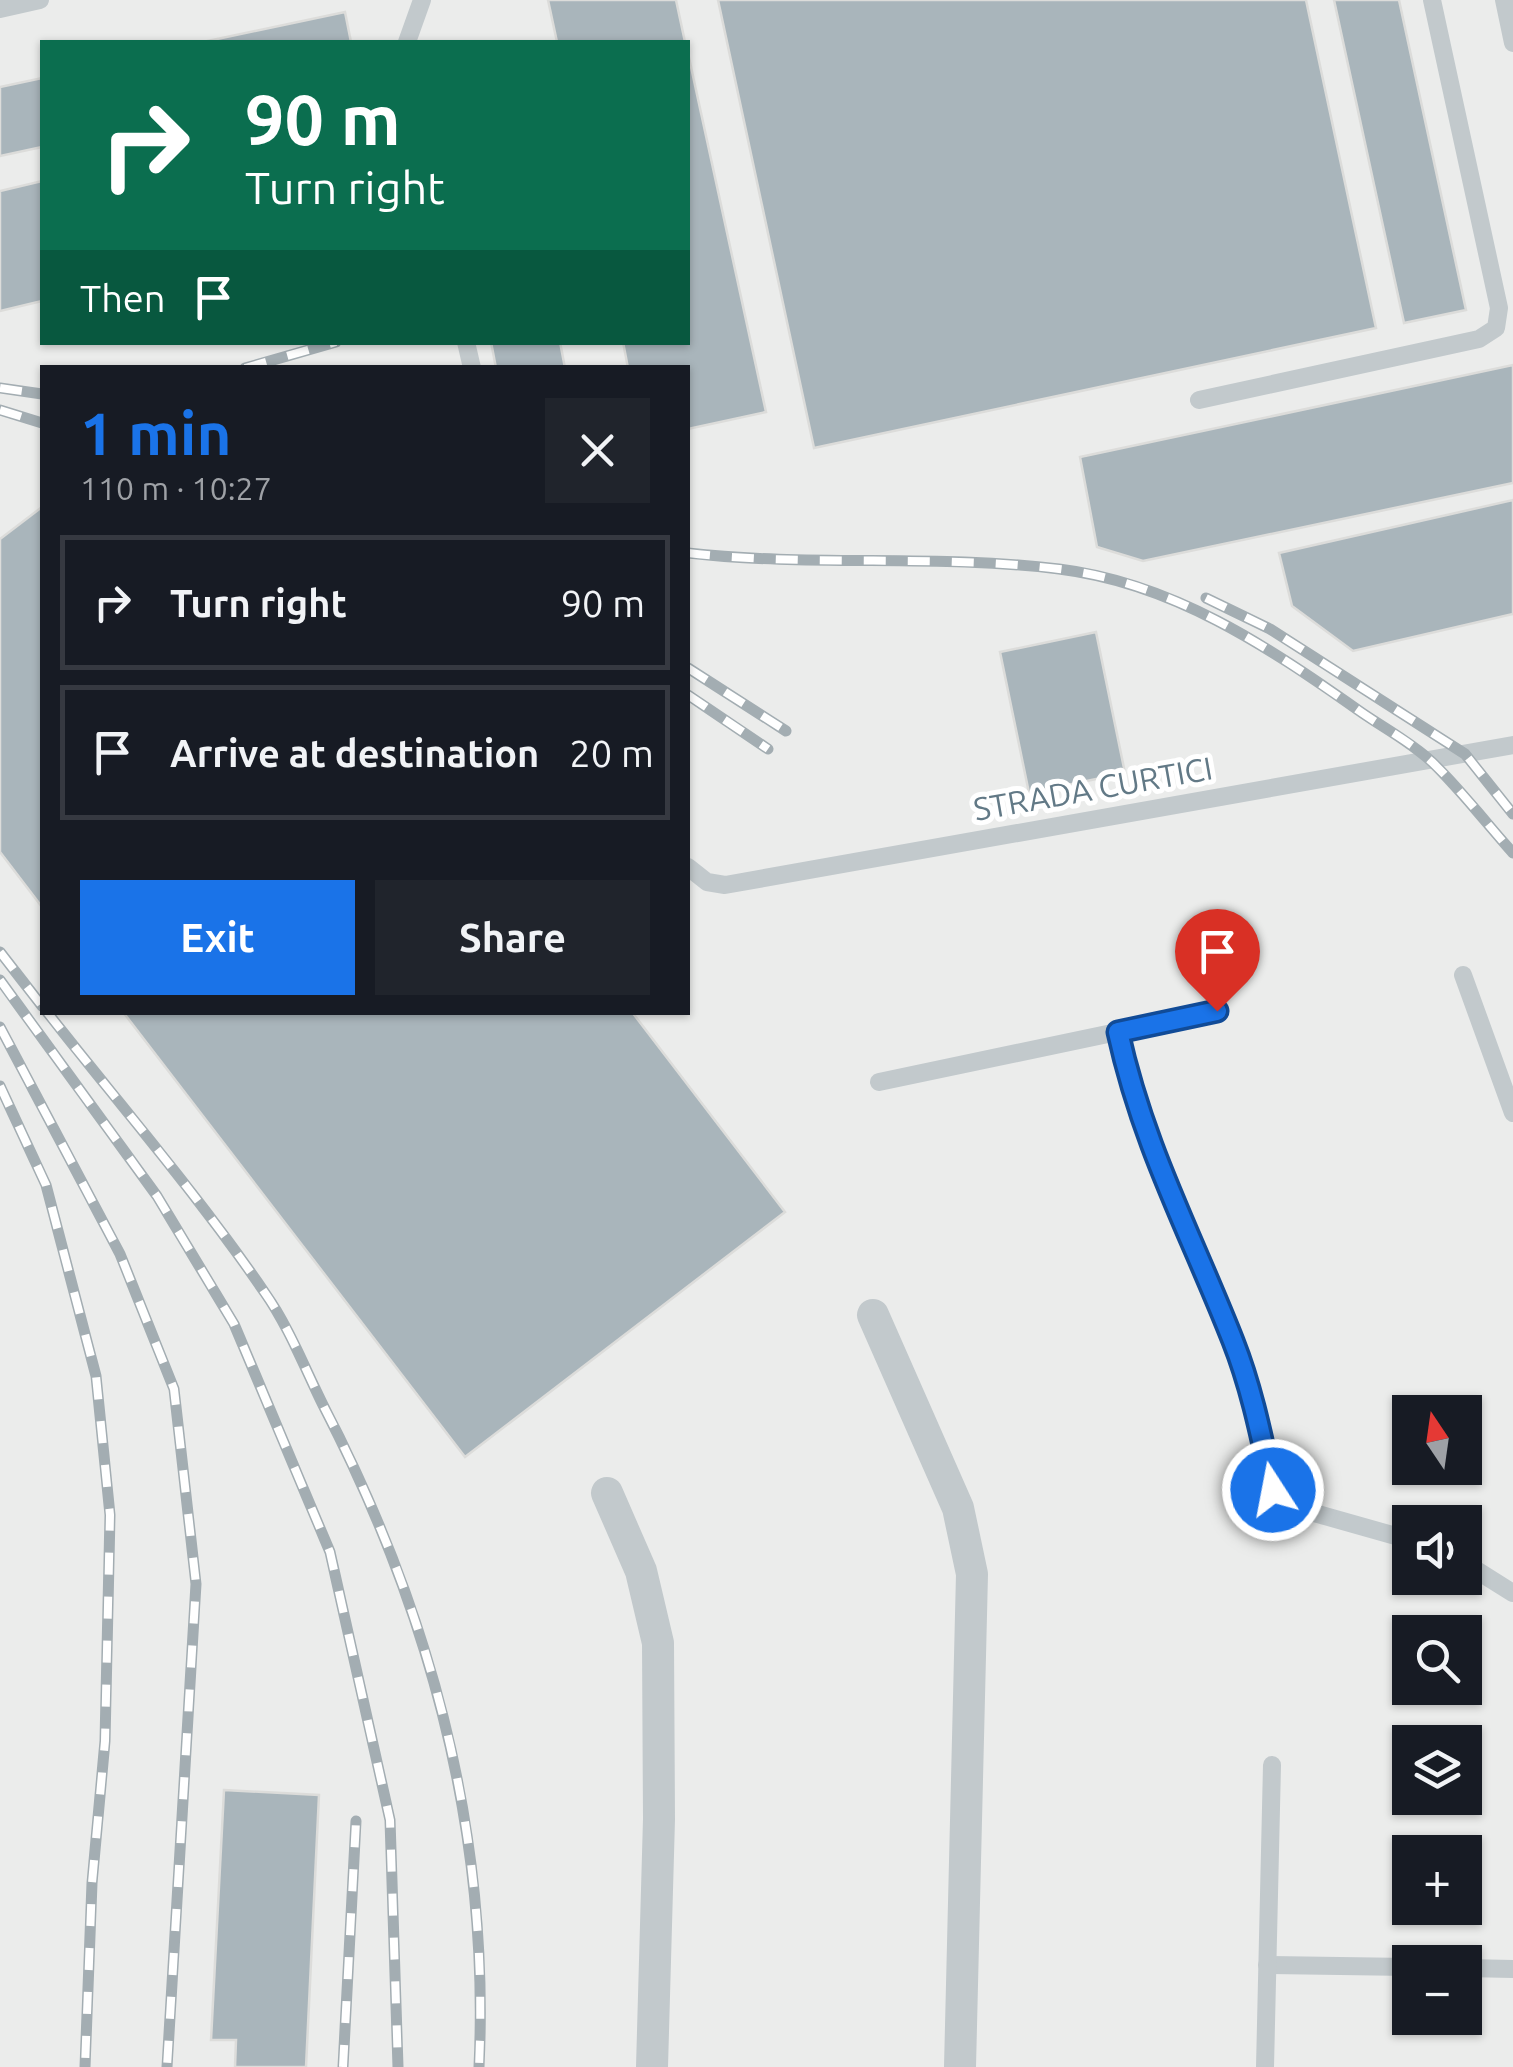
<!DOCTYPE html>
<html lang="en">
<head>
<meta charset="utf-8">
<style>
  :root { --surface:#171b24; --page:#20242c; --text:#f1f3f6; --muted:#9ea1a6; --line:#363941; --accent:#1a73e8 }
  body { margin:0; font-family:Ubuntu,sans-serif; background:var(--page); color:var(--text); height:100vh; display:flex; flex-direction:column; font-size:38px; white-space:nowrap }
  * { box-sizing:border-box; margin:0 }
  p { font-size:32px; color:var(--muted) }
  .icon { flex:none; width:55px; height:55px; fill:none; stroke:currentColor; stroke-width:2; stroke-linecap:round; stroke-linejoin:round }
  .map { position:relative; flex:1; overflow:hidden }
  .panel { position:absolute; left:40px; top:365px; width:650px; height:650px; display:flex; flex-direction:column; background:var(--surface); border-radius:0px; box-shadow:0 2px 8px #0004 }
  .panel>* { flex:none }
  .top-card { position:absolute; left:40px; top:40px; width:650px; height:305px; border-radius:0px; box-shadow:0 2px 8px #0004; background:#0b6e4f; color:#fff; overflow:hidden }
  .needle { width:65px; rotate:347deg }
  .tools { position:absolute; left:1392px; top:1395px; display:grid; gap:20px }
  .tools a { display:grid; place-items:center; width:90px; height:90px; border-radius:0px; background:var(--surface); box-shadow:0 2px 8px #0004; font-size:50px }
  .pin { position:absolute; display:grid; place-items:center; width:85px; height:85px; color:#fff; margin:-102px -42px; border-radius:50% 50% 50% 0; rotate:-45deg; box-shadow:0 0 10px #0007 }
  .pin .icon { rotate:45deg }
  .me { position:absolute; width:110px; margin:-55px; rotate:349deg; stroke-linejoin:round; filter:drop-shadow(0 0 8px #0008) }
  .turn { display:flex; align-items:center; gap:35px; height:210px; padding:0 40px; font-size:45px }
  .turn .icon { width:130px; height:130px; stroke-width:2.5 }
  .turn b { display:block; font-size:70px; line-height:85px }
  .then { display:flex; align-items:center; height:95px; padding:0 40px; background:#0003; gap:20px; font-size:38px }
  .round { display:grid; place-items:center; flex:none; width:105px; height:105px; border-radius:0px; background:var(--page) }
  .summary { display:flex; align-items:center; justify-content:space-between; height:170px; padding:0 40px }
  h1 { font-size:60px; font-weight:600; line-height:75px; color:var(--accent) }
  .button { display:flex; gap:20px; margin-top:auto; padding:20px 40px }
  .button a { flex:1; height:115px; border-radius:0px; background:var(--accent); color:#fff; font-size:40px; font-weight:600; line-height:115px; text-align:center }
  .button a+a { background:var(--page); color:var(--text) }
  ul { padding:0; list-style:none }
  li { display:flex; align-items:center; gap:30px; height:135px; margin:0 20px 15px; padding:0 20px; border:5px solid var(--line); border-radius:0px }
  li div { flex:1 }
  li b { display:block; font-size:38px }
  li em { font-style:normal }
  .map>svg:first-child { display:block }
  .built { fill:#ebeceb; fill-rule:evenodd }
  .building { fill:#a9b5bb; stroke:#dcdcda; stroke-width:2.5 }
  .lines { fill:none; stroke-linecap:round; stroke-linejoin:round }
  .service { stroke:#c2c9cc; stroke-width:18 }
  .minor { stroke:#c2c9cc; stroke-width:32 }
  .rail-casing { stroke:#a3adb2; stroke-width:11 }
  .rail { stroke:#fff; stroke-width:8; stroke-dasharray:22; stroke-linecap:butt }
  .route-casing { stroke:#114b97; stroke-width:25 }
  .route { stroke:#1a73e8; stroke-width:18 }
  .labels { text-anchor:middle; stroke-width:10; stroke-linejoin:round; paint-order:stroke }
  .street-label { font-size:32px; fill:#627986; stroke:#fff }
</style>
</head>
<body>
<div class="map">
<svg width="1513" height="2067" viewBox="0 0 1513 2067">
  <rect width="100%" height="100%" fill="#fafaf7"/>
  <path class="built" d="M0 0H1513V2067H0ZM42 42H688V342H42ZM42 368H688V1012H42ZM1410 1412H1465V1468H1410ZM1410 1522H1465V1578H1410ZM1410 1632H1465V1688H1410ZM1410 1742H1465V1798H1410ZM1410 1852H1465V1908H1410ZM1410 1962H1465V2018H1410Z"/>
  <g class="building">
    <polygon points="548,0 676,0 685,42 557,42"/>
    <polygon points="718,0 1306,0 1376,328 814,448"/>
    <polygon points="1334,0 1399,0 1466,310 1404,323"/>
    <polygon points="345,12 351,42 203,42"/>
    <polygon points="688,53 766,412 688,429 688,368 628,368 623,342 688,342"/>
    <polygon points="42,78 42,147 0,156 0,87"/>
    <polygon points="42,181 42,301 0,311 0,191"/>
    <polygon points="491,342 560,342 565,368 496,368"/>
    <polygon points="1513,365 1513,483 1143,561 1097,547 1080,457"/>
    <polygon points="1513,500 1513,614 1353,651 1292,606 1279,553"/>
    <polygon points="42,507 42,907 0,852 0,539"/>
    <polygon points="1096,632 1125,773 1029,793 1000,652"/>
    <polygon points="123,1012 632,1012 785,1212 465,1457"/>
    <polygon points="224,1790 319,1795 306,2067 235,2067 236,2040 211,2040"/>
  </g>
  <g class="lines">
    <g class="service">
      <polyline points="1504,0 1513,43"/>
      <polyline points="0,9 40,0"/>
      <polyline points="407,42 422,0"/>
      <polyline points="466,342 472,368"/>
      <polyline points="1199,400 1479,339 1496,328 1499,308 1432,0"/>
      <polyline points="688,867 707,882 725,885 1513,745"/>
      <polyline points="1463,975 1513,1113"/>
      <path d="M1118 1032C1143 1146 1191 1234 1233 1341 1252 1389 1263 1440 1273 1490L1300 1509 1410 1540"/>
      <polyline points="879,1082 1217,1011"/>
      <polyline points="1465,1563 1513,1593"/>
      <polyline points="1267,1965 1410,1967"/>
      <polyline points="1465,1968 1513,1969"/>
      <polyline points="1265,2067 1272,1765"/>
    </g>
    <g class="minor">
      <polyline points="873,1315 958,1508 972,1574 960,2067"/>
      <polyline points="607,1493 641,1571 658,1643 659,1819 652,2067"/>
    </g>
    <defs>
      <g id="rail">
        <polyline points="245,368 336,342"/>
        <polyline points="0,388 42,394"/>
        <polyline points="0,410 42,423"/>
        <path d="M688 553C811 567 936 554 1059 569 1173 583 1267 646 1358 710 1382 727 1411 742 1432 762 1461 790 1486 823 1513 853"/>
        <polyline points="1206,598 1270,629 1465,754 1513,814"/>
        <polyline points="688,668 786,731"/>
        <polyline points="688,695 768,749"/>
        <polyline points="0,952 42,1006"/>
        <polyline points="0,980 157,1196 234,1324 330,1552 390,1820 398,2067"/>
        <path d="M47 1012C120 1105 199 1196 265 1293 289 1327 305 1369 324 1407 431 1614 490 1833 479 2067"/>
        <polyline points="0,1027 120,1254 174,1389 196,1584 167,2067"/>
        <polyline points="0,1086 46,1185 96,1376 110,1515 105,1741 92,1883 85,2067"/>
        <polyline points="343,2067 356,1821"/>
      </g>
    </defs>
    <use href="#rail" class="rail-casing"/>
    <use href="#rail" class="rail"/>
  </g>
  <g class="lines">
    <defs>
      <path id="route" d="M1217 1011 1118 1032C1143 1146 1191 1234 1233 1341 1252 1389 1262 1440 1273 1490"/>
    </defs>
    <use href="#route" class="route-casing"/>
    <use href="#route" class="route"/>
  </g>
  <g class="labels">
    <g class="street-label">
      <text transform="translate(1093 789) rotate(-10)" y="11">STRADA CURTICI</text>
    </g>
  </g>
</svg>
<div class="tools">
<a><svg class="needle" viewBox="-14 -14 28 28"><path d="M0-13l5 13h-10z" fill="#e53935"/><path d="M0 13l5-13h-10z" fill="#9ea1a6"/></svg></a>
<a><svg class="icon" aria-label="sound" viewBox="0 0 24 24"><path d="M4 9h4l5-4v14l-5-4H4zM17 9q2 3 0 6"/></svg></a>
<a><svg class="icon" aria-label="search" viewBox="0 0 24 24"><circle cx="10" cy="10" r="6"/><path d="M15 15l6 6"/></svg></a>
<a><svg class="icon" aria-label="layers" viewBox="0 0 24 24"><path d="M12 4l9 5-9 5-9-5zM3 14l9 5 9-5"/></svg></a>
<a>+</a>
<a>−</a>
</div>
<div class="pin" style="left:1217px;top:1011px;background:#d93025"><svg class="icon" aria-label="arrive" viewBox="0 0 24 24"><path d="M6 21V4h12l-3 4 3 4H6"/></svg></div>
<svg class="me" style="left:1273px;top:1490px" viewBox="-20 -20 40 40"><circle r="17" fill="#1a73e8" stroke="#fff" stroke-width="3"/><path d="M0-11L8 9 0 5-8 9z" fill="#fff"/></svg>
<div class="top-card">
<div class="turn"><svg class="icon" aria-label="right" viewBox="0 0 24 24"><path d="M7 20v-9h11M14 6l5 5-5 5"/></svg><div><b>90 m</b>Turn right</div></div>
<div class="then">Then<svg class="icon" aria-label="arrive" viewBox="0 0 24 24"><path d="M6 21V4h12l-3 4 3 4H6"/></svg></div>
</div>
<section class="panel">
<div class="summary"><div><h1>1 min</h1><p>110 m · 10:27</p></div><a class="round"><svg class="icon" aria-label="close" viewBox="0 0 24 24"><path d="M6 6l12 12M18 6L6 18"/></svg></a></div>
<ul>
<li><svg class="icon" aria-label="right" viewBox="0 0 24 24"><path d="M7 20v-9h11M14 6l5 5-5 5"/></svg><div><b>Turn right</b></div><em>90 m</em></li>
<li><svg class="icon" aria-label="arrive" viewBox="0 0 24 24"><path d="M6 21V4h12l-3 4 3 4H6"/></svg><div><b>Arrive at destination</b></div><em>20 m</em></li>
</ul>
<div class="button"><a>Exit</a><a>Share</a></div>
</section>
</div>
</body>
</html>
